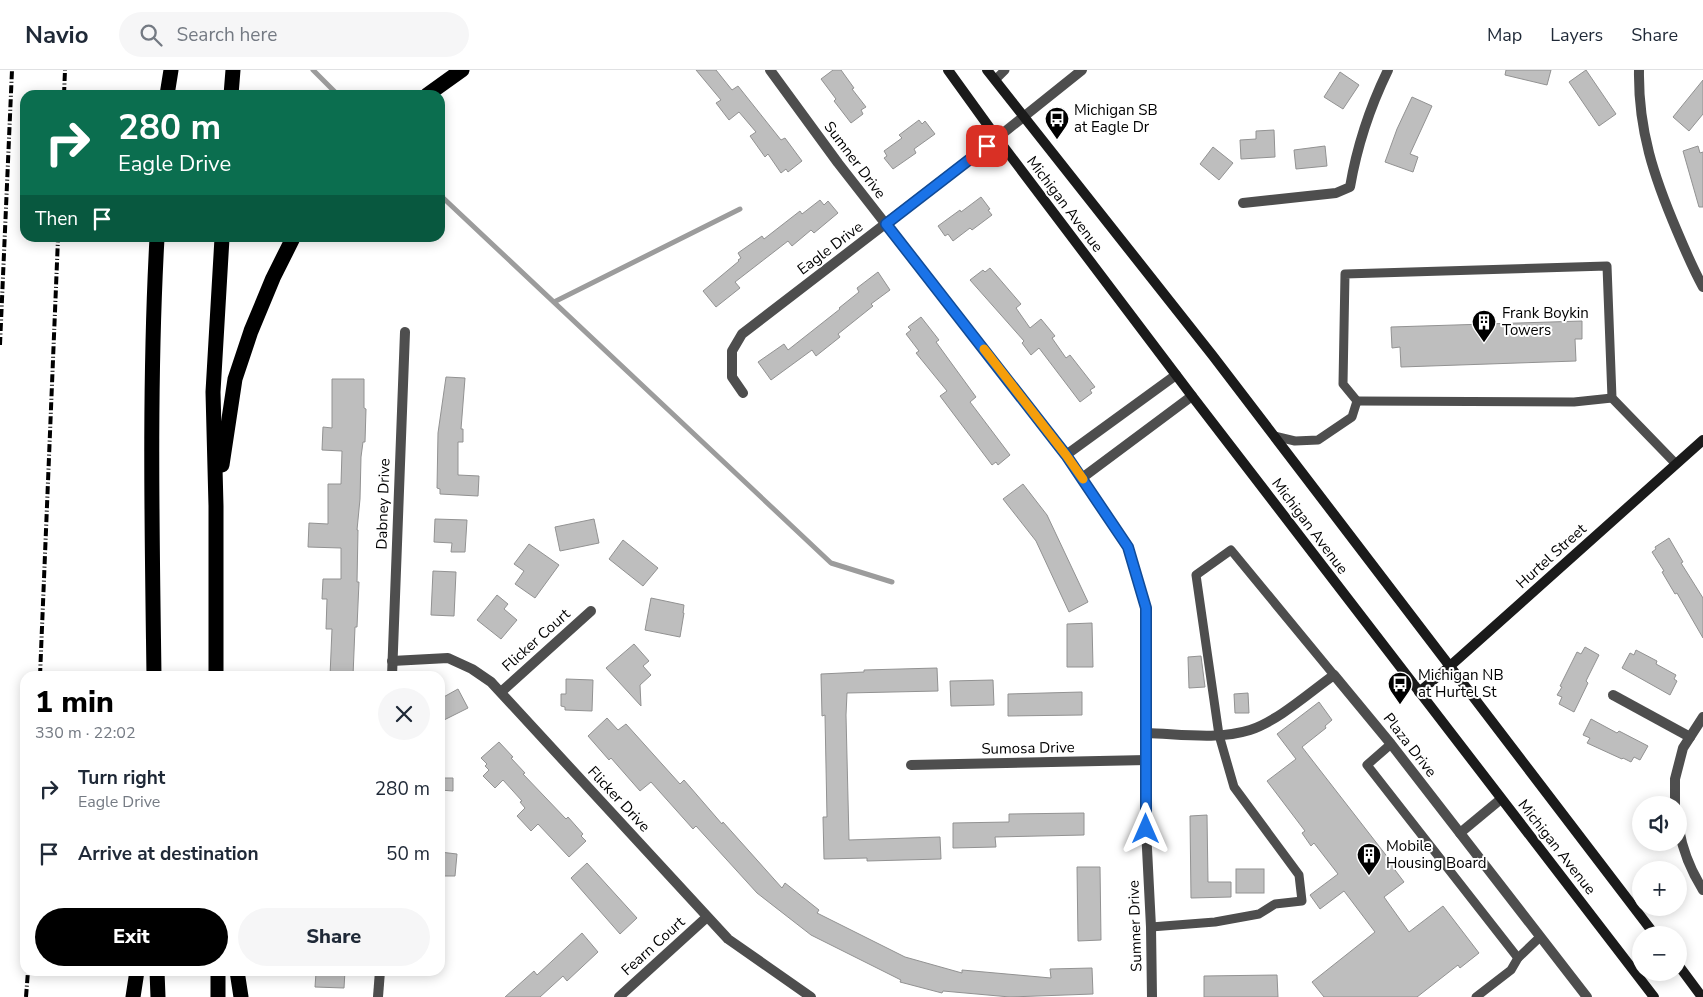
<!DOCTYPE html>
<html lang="en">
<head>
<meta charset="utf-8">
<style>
  :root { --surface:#fff; --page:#f6f6f7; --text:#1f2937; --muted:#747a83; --line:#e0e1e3; --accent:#000 }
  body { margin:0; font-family:"Nunito Sans",sans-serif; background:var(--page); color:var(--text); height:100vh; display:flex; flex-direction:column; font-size:19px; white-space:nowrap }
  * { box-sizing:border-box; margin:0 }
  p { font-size:16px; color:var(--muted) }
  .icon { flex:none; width:28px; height:28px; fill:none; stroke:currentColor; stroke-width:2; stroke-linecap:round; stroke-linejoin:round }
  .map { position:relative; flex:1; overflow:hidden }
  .drawer { position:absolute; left:20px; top:601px; width:425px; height:305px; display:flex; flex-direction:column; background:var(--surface); border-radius:15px; box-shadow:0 2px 12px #0003 }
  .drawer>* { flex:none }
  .hud { position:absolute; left:20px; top:20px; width:425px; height:152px; border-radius:15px; box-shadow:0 2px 12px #0003; background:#0b6e4f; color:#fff; overflow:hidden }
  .buttons { position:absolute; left:1632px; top:726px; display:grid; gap:10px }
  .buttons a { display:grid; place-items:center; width:55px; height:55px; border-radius:50%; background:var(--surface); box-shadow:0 2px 12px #0003; font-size:25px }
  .pin { position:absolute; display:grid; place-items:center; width:42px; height:42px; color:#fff; margin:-21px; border-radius:10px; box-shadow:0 2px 8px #0006 }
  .me { position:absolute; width:55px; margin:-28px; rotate:0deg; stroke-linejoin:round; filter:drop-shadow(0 0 4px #0008) }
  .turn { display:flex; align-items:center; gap:18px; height:105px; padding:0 15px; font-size:22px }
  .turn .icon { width:65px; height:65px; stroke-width:2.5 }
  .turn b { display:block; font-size:35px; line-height:42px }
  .then { display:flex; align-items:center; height:48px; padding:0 15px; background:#0003; gap:10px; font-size:19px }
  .round { display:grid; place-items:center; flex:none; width:52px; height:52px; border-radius:26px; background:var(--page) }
  .headline { display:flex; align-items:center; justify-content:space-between; height:85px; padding:0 15px }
  h1 { font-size:30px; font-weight:800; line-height:38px; color:var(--accent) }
  .button { display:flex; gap:10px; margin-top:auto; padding:10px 15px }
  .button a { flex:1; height:58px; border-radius:30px; background:var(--accent); color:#fff; font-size:20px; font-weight:800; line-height:58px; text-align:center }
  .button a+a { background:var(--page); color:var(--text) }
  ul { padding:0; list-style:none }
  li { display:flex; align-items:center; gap:15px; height:65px; padding:0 15px }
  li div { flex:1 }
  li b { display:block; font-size:19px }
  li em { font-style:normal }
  header { display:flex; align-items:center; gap:30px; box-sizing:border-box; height:70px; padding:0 25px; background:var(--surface); border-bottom:1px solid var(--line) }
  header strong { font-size:24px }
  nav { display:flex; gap:28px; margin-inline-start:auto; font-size:18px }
  .search { width:350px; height:45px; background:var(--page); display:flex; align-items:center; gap:12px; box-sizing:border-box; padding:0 18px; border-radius:28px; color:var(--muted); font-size:19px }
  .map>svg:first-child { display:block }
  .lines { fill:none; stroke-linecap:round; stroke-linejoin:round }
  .stream { stroke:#9c9c9c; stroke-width:5 }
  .building { fill:#bebebe; stroke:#929292 }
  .lane { stroke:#4e4e4e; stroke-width:9 }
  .street { stroke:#4e4e4e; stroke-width:10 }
  .secondary { stroke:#1b1b1b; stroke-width:10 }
  .highway { stroke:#000; stroke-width:15 }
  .rail { stroke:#000; stroke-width:4; stroke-dasharray:8 2.5 1 2.5; stroke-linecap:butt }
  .route-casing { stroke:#114b97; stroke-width:12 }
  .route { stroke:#1a73e8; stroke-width:9 }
  .slow { stroke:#f59e0b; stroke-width:9 }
  .labels { text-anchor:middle; stroke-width:4; stroke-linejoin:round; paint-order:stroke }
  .poi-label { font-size:15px; fill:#000; stroke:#fff; text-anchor:start }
  .street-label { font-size:15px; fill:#000; stroke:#fff }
</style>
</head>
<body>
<header>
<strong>Navio</strong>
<div class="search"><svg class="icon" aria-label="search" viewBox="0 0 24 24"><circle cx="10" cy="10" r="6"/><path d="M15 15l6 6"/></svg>Search here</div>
<nav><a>Map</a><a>Layers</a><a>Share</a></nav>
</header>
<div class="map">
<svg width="1703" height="927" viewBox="0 0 1703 927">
  <rect width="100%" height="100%" fill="#fff"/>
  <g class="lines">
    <g class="stream">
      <polyline points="313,0 338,25"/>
      <polyline points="440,125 831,493 892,512"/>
      <polyline points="554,232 740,139"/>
    </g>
  </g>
  <g class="building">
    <polygon points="696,0 716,0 732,20 738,16 781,70 785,68 802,91 788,102 786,99 781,103 768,84 765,87 750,66 756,62 739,42 729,50 716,33 721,30"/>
    <polygon points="833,0 841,0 854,18 852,19 866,37 861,40 863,44 851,53 834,31 836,29 821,9"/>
    <polygon points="1506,0 1551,0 1547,15 1505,5"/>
    <polygon points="1586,0 1616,44 1599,56 1569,12"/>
    <polygon points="1340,2 1359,15 1343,39 1324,27"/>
    <polygon points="1703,10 1703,44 1689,61 1673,47"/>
    <polygon points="1412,27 1432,36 1410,84 1418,87 1413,102 1385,92 1397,59"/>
    <polygon points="919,50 922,54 925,51 935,64 914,79 916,83 893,99 884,88 887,86 884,81 902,68 899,65"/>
    <polygon points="1274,60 1275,87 1241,89 1240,70 1256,69 1256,61"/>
    <polygon points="1325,76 1327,96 1296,99 1294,80"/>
    <polygon points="1698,76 1700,83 1703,82 1703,137 1699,137 1683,81"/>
    <polygon points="1213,77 1233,93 1219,110 1200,94"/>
    <polygon points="981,127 990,139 988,140 992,145 972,160 970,158 953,171 948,164 945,166 938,156 960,140 961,142"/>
    <polygon points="820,130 824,135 828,131 838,143 814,163 811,160 792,176 788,171 735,212 740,218 716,237 703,221 739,191 738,190 741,188 738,183 762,166 764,169 800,141 802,144"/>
    <polygon points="990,198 1021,234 1016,238 1030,258 1041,249 1055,266 1052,268 1066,288 1070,285 1095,317 1090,320 1092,323 1080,332 1039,278 1031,285 1022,273 1024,271 970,210 983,200 985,202"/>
    <polygon points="878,202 890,220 871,234 873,236 838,264 840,267 816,286 812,280 771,310 758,292 784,274 788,280 840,239 839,238 859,222 857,218"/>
    <polygon points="921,247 939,270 936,272 976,327 970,332 1010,385 998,395 996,392 992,395 940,326 947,321 916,283 919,281 906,264 911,260 908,257"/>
    <polygon points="1582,251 1582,269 1575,269 1576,291 1401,297 1400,277 1392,278 1391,257"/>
    <polygon points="446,307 465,308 461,359 463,359 463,372 458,372 458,405 479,406 478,426 440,424 440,419 437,418 438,363"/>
    <polygon points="332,309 364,309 364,338 366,339 365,372 363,372 361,387 360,429 357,460 358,460 357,512 359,512 357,557 355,557 353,606 330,606 332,559 326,559 327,529 322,529 323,509 341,509 341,478 308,477 309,453 328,454 328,414 341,414 342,381 322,380 323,357 332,358"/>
    <polygon points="1023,414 1047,445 1088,532 1069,542 1036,471 1003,429"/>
    <polygon points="435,449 467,450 465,482 451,482 452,473 434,472"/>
    <polygon points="594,449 599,473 560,481 555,457"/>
    <polygon points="1669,468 1683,492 1681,493 1703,528 1703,568 1677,523 1675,524 1662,502 1664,501 1652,482 1656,479 1655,477"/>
    <polygon points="623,470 658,498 643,516 609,489"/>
    <polygon points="529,474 559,495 535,528 515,514 524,501 514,494"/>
    <polygon points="433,501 456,502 454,546 431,545"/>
    <polygon points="497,525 508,534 504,539 517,550 501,569 477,550"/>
    <polygon points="651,528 684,535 683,543 684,543 680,567 645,560"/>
    <polygon points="1092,553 1093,597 1067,597 1067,554"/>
    <polygon points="634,574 649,591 643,596 651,605 640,615 641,636 606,598"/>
    <polygon points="1585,577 1599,585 1586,611 1588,613 1574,642 1559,634 1562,627 1557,625 1562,617 1560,616 1577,582 1581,584"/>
    <polygon points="1636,580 1657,591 1656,594 1676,605 1674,609 1677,611 1670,625 1622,598 1630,583 1634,585"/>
    <polygon points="1201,586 1205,617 1189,618 1188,587"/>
    <polygon points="937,598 938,621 847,623 846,645 849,770 940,767 941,789 867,791 867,788 824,789 823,747 827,747 825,645 822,646 821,604 864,602 864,600"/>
    <polygon points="566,609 593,610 592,641 565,640 565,637 561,636 561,624 566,624"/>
    <polygon points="993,610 994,635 951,636 950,611"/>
    <polygon points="458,619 468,638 440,652 440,629"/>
    <polygon points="1082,622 1082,645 1008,646 1008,624"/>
    <polygon points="1248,623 1249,643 1235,643 1234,624"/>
    <polygon points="1319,632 1332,650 1325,656 1326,658 1302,677 1396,798 1395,800 1404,812 1384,827 1409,862 1443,836 1479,883 1460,898 1458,895 1417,927 1324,927 1312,912 1375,862 1344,821 1320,839 1310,825 1338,804 1314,773 1311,776 1302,763 1305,761 1267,711 1296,689 1277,664"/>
    <polygon points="607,648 618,660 626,654 680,714 684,710 722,754 723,752 782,818 785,813 819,840 817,843 905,887 962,903 962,900 1051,908 1050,899 1092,898 1093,924 1010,927 943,921 942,923 900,912 901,910 811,865 757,823 696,756 693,759 651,712 640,721 611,688 609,690 588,666"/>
    <polygon points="1591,649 1617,663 1619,661 1648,676 1640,690 1634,687 1631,692 1623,688 1622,689 1587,673 1590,668 1583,665"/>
    <polygon points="499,672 513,687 511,688 525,703 523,704 566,749 568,747 583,764 581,766 586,771 569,787 538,754 531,761 517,746 525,738 520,732 522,731 503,710 495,718 483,706 489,700 485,696 487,694 481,688"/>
    <polygon points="440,708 453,708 453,721 440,720"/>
    <polygon points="1084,743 1084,765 995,767 996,777 953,778 953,753 1009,752 1009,744"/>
    <polygon points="1207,745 1208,812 1231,812 1231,827 1191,828 1190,746"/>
    <polygon points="440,782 457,784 455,806 440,806"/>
    <polygon points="587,793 637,848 620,864 571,808"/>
    <polygon points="1077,797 1100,797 1101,870 1078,871"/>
    <rect x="1236" y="799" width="28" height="24"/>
    <polygon points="582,863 598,882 567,911 563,906 540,927 505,927 534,901 537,905"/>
    <polygon points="321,901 345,901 344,918 315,917 316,903 321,903"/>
    <polygon points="1277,905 1278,927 1204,927 1204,906"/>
  </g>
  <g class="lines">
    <g class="lane">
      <polyline points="995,10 1005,0"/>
      <polyline points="1357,331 1574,332 1612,328"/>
      <polyline points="1274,366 1295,371 1318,370 1352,347 1357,331 1343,314 1345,204 1607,196 1612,328 1676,394"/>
      <polyline points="1391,674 1367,695 1518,888"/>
      <polyline points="1151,857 1215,852 1259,844 1275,834 1302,831 1299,805 1234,717 1219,665 1196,505 1231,480 1334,605"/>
      <polyline points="1476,927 1511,900 1518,888 1540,867"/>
    </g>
    <g class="street">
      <polyline points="770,0 838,93 1066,385 1128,477 1146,538 1146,759 1151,857 1152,927"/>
      <path d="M1639 0C1638 60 1654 107 1677 161 1685 180 1693 199 1703 217"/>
      <path d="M1243 133 1336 123 1350 117C1357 76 1370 37 1388 0"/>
      <polyline points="743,323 732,307 732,281 742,264 997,68 1082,0"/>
      <polyline points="1066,385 1176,305"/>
      <polyline points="1082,408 1192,326"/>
      <polyline points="392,591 448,588 472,599 491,612 728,869 811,927"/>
      <polyline points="392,606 405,262"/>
      <polyline points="501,622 591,541"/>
      <polyline points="1613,625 1690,667"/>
      <path d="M1147 663C1180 664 1218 670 1250 660 1278 651 1310 622 1334 605L1391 674 1587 927"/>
      <polyline points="911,695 1147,690"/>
      <polyline points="1675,735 1675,709 1683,678 1703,647"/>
      <path d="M1679 759C1683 782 1691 801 1703 820"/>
      <polyline points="1460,763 1501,729"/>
      <polyline points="378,927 380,901"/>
      <polyline points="619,927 707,847"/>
    </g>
    <g class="secondary">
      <polyline points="948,0 997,68 1192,326 1654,927"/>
      <polyline points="987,0 1213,286 1655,865"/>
      <polyline points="1419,622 1449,597 1703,370"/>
      <polyline points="1679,896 1702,927"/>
    </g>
    <g class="highway">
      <polyline points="167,25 171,0"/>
      <polyline points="231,25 233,0"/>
      <polyline points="427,25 462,0"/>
      <polyline points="222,395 235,309 251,261 273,208 293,168"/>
      <path d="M154 606C152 460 149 313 157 168"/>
      <polyline points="216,606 216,436 213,322 222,168"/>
      <polyline points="157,901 158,927"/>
      <polyline points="218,901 218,927"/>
      <polyline points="237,901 241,927"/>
      <polyline points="133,927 137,901"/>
    </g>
    <g class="rail">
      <polyline points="64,25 65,0"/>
      <polyline points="0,275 12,0"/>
      <polyline points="40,606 58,168"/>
      <polyline points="26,927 28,901"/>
    </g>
  </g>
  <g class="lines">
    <defs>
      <polyline id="route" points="987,76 886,154 1066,385 1128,477 1146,538 1146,759"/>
    </defs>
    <use href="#route" class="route-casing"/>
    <use href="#route" class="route"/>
    <polyline class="slow" points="984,279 1066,385 1083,409"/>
  </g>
  <defs>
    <symbol id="bus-pin" viewBox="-11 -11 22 30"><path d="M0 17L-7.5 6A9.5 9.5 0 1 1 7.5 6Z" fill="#000" stroke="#fff"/><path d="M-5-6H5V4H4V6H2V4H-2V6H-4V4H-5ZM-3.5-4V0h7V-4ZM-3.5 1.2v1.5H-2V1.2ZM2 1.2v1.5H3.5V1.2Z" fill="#fff"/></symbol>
    <symbol id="building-pin" viewBox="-11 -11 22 30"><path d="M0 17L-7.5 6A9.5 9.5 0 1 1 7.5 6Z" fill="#000" stroke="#fff"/><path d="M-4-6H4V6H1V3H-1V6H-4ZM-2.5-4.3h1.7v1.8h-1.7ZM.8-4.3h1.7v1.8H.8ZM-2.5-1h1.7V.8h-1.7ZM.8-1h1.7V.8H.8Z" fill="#fff"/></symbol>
  </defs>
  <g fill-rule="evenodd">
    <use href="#bus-pin" x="1043" y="35" width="28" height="38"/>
    <use href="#building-pin" x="1470" y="238" width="28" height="38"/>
    <use href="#bus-pin" x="1386" y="600" width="28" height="38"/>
    <use href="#building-pin" x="1355" y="771" width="28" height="38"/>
  </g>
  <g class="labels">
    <g class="poi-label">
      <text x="1074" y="45">Michigan SB<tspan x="1074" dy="17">at Eagle Dr</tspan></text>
      <text x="1502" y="248">Frank Boykin<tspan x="1502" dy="17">Towers</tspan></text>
      <text x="1418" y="610">Michigan NB<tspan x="1418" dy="17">at Hurtel St</tspan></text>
      <text x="1386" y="781">Mobile<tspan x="1386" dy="17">Housing Board</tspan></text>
    </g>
    <g class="street-label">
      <text transform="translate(855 90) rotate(53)" y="5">Sumner Drive</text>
      <text transform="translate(1065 134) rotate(53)" y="5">Michigan Avenue</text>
      <text transform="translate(830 178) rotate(-37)" y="5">Eagle Drive</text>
      <text transform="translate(383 434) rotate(-88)" y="5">Dabney Drive</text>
      <text transform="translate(1310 456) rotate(53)" y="5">Michigan Avenue</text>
      <text transform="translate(1551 486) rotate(-42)" y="5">Hurtel Street</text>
      <text transform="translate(536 570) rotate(-42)" y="5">Flicker Court</text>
      <text transform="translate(1410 675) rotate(52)" y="5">Plaza Drive</text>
      <text transform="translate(1028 678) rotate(-1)" y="5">Sumosa Drive</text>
      <text transform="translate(619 729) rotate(47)" y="5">Flicker Drive</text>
      <text transform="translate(1557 777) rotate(52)" y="5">Michigan Avenue</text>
      <text transform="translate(1135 856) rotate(-92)" y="5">Sumner Drive</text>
      <text transform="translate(653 876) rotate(-42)" y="5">Fearn Court</text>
    </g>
  </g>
</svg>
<div class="buttons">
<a><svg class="icon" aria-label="sound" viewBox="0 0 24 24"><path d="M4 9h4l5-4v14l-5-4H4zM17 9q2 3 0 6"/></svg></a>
<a>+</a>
<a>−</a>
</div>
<div class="pin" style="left:987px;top:76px;background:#d93025"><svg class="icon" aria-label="arrive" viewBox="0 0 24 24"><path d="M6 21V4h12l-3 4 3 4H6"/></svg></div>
<svg class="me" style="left:1146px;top:759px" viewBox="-20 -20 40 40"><path d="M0-17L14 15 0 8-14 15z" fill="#1a73e8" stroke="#fff" stroke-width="4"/></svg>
<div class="hud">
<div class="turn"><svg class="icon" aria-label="right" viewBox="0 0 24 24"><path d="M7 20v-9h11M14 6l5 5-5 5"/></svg><div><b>280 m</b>Eagle Drive</div></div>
<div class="then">Then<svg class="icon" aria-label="arrive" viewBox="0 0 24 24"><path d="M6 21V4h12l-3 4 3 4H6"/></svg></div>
</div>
<section class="drawer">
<div class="headline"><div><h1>1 min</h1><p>330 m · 22:02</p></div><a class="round"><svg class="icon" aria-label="close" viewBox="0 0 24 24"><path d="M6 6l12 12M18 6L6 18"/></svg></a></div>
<ul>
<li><svg class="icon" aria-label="right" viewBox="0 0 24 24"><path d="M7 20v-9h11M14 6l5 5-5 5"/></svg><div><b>Turn right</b><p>Eagle Drive</p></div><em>280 m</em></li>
<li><svg class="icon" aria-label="arrive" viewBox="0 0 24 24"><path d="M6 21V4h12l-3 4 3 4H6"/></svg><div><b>Arrive at destination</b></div><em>50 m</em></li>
</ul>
<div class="button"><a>Exit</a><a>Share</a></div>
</section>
</div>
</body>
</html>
